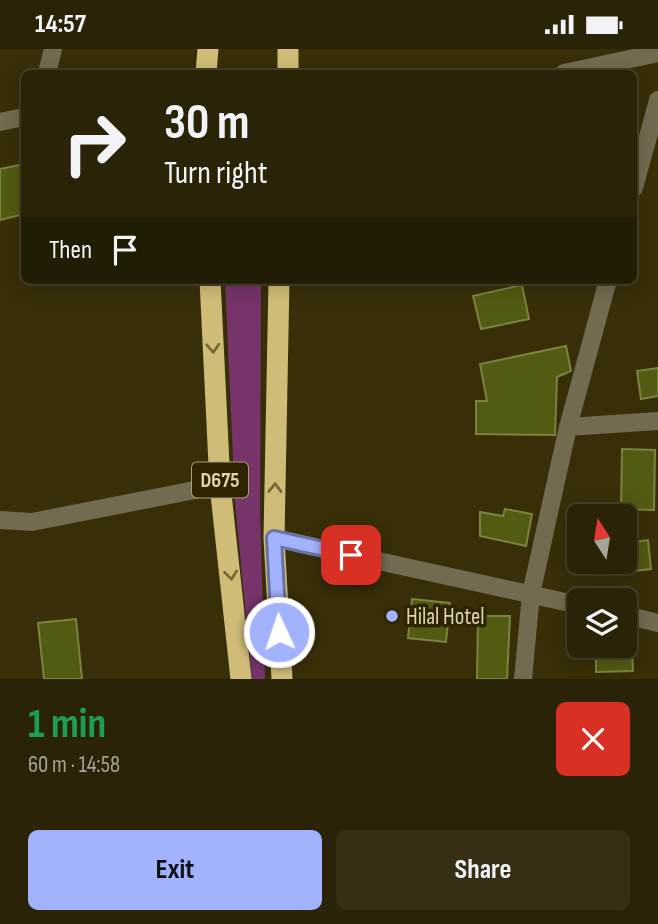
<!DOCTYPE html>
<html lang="en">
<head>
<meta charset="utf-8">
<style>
  :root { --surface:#2a2307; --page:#362f15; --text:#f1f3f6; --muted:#a5a49b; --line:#464028; --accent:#a3b2fd }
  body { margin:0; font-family:"Sofia Sans Condensed",sans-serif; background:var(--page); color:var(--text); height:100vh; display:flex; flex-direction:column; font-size:26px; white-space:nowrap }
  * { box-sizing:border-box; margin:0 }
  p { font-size:23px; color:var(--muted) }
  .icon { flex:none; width:38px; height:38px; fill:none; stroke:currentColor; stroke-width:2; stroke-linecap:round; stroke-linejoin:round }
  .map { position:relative; height:630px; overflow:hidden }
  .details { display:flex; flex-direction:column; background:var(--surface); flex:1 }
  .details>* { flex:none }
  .guide { position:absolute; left:21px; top:21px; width:616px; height:214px; border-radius:10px; box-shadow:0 4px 18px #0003,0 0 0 2px var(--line); background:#2a2307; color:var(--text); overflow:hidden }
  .needle { width:46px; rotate:348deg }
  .tools { position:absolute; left:567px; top:455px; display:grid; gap:14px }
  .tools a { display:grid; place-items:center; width:70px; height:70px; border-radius:10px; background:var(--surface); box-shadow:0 4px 18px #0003,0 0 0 2px var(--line); font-size:35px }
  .pin { position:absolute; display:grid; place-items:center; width:60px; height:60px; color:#fff; margin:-30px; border-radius:14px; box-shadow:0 4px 10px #0006 }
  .me { position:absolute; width:77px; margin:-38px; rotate:357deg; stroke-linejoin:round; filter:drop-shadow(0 0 5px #0008) }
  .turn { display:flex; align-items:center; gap:24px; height:147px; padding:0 28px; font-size:32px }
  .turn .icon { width:91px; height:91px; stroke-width:2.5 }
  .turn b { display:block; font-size:49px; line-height:60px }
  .then { display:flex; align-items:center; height:66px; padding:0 28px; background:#0003; gap:14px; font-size:26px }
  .round { display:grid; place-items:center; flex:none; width:74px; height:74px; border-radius:10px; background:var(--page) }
  .summary { display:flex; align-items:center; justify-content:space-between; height:119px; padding:0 28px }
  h1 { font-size:42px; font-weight:700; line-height:52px; color:#1e9e55 }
  .action { display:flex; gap:14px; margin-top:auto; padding:14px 28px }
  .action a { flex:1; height:80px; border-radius:10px; background:var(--accent); color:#111; font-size:28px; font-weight:700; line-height:80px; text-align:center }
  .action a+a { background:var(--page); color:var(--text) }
  .status { display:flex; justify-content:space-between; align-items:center; height:49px; padding:0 35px; background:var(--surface); direction:ltr }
  .status svg { height:19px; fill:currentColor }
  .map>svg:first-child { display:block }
  .green { fill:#76346a }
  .building { fill:#535a11; stroke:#7a833f; stroke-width:2 }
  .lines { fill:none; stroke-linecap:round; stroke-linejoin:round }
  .minor { stroke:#726b50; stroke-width:18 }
  .highway { stroke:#cfbd77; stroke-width:21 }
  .oneway { stroke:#766936 }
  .route-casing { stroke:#6a74a4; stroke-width:18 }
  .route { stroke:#a3b2fd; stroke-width:12 }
  .poi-dot { fill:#a3b2fd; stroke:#2e2500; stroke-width:2.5 }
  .labels { text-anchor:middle; stroke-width:7; stroke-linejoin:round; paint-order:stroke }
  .shield { fill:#2e2500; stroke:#a89f7c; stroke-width:2 }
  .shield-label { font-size:21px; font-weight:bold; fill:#dcd3b1 }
  .poi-label { font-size:23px; fill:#dcd3b1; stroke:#2e2500; text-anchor:start }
</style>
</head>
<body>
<div class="status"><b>14:57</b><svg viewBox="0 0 49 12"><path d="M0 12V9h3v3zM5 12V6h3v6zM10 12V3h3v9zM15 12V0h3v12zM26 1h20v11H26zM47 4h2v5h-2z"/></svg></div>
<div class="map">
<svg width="658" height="630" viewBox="0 0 658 630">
  <rect width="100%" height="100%" fill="#382f09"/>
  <polygon class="green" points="225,231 261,231 260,460 265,630 252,630 235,453"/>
  <g class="building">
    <polygon points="24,115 24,165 0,171 0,120"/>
    <polygon points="522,236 529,270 481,280 473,247"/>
    <polygon points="566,297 571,322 557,328 555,386 476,385 476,352 487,352 480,315"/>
    <polygon points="658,319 658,347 641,350 637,322"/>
    <polygon points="622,400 655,401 654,461 621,460"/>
    <polygon points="505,460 532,465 526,497 480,487 480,463 503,467"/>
    <polygon points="648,491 651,520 625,523 625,494"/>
    <polygon points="412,550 450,554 446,593 408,589"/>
    <polygon points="478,567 510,567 507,630 477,630"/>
    <polygon points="76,570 82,630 44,630 38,574"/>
    <polygon points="596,597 632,597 633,622 596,623"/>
  </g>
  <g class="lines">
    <g class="minor">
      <polyline points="47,24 53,0"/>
      <polyline points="564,24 658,4"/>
      <polyline points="0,73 24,68"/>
      <polyline points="634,139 658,51"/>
      <polyline points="568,378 658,372"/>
      <polyline points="0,471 32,473 220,436"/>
      <polyline points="274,489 579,556"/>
      <polyline points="625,566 658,574"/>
      <polyline points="523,630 531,545 568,378 608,231"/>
    </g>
    <g class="highway">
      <polyline points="206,24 208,0"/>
      <polyline points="288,24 288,0"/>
      <polyline points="210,231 220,436 241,630"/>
      <polyline points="279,231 274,489 282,630"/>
    </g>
  </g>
  <defs><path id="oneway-chevron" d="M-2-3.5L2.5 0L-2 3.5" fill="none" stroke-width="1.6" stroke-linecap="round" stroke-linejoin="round" transform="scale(1.75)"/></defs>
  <g class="oneway">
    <use href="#oneway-chevron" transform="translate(213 299) rotate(87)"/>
    <use href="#oneway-chevron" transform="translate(275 439) rotate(-89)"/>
    <use href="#oneway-chevron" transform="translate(231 526) rotate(84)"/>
  </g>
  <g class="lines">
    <defs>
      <polyline id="route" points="279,583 274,489 351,506"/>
    </defs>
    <use href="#route" class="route-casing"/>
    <use href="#route" class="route"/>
  </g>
  <circle class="poi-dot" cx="392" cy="567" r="7"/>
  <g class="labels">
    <rect class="shield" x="192" y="413.5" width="56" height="35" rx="5"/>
    <g class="shield-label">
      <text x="220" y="438">D675</text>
    </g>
    <g class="poi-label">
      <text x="406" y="575">Hilal Hotel</text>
    </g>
  </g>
</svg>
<div class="tools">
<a><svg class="needle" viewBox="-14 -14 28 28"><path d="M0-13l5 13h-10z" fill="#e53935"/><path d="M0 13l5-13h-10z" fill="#a5a49b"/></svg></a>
<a><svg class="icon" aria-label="layers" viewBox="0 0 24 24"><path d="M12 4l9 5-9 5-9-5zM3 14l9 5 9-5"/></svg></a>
</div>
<div class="pin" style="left:351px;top:506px;background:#d93025"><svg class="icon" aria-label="arrive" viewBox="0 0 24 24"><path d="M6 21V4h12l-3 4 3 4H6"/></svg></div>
<svg class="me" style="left:279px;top:583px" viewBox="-20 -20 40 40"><circle r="17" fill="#a3b2fd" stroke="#fff" stroke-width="3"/><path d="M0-11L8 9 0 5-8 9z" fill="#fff"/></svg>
<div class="guide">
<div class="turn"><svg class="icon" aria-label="right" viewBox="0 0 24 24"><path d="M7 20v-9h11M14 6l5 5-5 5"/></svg><div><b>30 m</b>Turn right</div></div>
<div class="then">Then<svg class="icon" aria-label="arrive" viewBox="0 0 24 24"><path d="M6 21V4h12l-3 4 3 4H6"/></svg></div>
</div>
</div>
<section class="details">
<div class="summary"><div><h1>1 min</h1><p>60 m · 14:58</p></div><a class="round" style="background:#d93025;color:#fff"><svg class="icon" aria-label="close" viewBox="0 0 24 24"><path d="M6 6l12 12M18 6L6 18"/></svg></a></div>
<div class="action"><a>Exit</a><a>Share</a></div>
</section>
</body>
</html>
